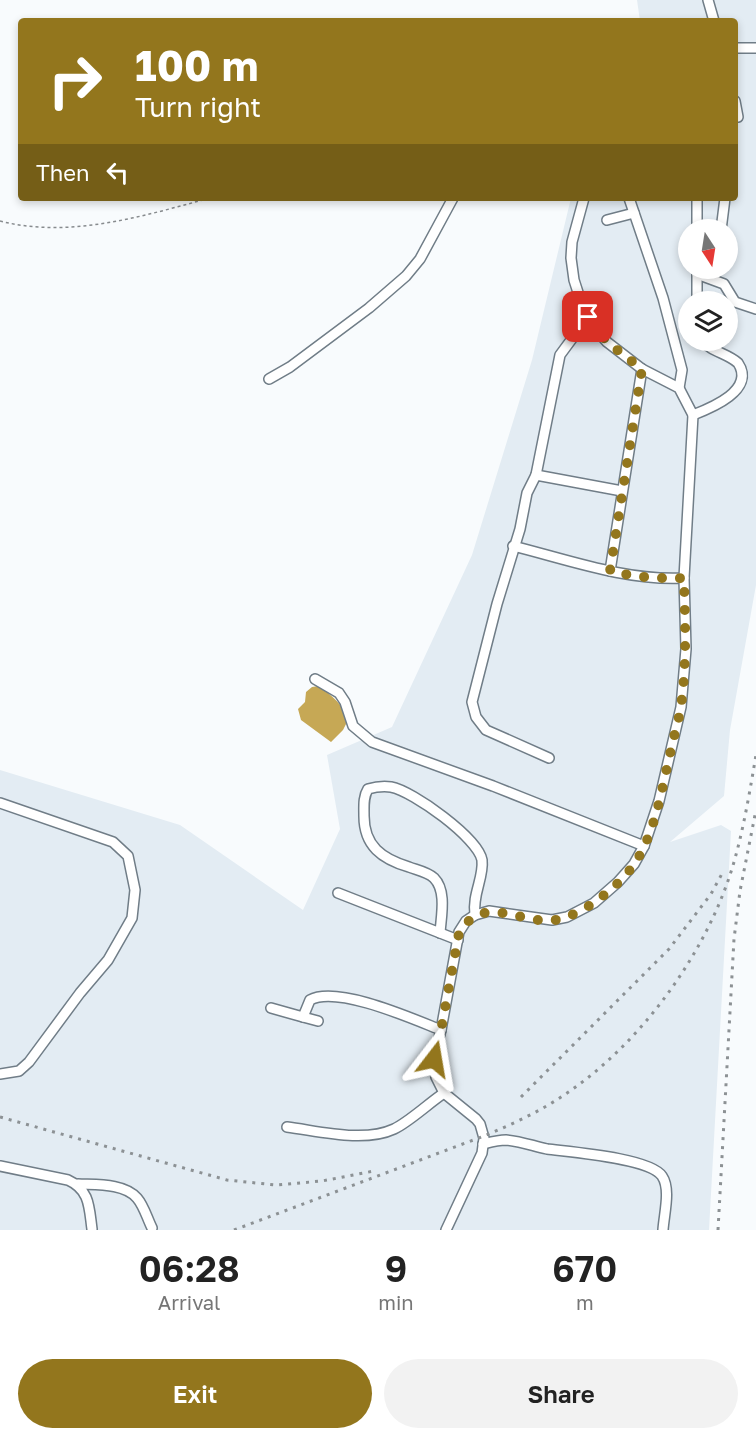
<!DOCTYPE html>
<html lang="en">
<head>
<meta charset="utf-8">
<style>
  :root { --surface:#fff; --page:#f2f2f2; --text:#222; --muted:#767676; --accent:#93761d }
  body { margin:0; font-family:"Golos Text",sans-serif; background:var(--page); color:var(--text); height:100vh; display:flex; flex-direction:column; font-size:22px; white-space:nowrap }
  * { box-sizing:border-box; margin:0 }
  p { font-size:20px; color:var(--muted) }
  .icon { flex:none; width:33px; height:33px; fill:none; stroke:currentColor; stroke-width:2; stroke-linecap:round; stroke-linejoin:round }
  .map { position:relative; height:1230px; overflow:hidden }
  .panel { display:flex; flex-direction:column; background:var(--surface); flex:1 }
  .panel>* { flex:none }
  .hud { position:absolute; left:18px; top:18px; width:720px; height:183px; border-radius:6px; box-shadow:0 3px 9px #0003; background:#93761d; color:#fff; overflow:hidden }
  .needle { width:39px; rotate:168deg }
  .buttons { position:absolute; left:678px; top:219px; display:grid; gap:12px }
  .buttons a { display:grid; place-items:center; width:60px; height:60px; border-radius:50%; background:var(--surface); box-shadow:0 3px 9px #0003; font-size:30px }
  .pin { position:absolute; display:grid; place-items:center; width:51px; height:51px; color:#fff; margin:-26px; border-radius:12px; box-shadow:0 3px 9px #0006 }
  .me { position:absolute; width:66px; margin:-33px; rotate:14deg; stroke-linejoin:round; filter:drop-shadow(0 0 4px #0008) }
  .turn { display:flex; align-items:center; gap:21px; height:126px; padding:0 18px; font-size:27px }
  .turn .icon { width:78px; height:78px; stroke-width:2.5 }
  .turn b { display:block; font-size:42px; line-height:51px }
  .then { display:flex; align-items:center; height:57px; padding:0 18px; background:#0003; gap:12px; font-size:22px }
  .eta { display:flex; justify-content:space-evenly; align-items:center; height:102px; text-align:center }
  .eta b { font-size:36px; font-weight:600; line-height:42px }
  .button { display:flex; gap:12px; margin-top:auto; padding:12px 18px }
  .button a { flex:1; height:69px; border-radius:36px; background:var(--accent); color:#fff; font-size:24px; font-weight:600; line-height:69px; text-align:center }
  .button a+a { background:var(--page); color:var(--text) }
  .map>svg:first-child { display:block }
  .built { fill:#e3ecf3; fill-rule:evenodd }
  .water { fill:#c6a855 }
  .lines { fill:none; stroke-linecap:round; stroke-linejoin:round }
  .minor-casing { stroke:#707d87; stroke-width:12 }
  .path { stroke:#878b8e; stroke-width:1.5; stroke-dasharray:3 3; stroke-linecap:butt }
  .minor { stroke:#fff; stroke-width:9 }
  .rail { stroke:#8c9194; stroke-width:3; stroke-dasharray:3 6; stroke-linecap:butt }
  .route { stroke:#93761d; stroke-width:10; stroke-dasharray:0 18 }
</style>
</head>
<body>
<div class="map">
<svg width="756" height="1230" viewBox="0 0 756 1230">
  <rect width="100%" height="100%" fill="#f8fbfd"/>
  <path class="built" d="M637 0H756V585L730 730 724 796 670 842 721 825 731 831 709 1230H0V770L180 825 303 910 340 829 327 755 392 727 472 555 532 360 571 198H735V21H640ZM688 230H728V268H688ZM688 302H728V340H688Z"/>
  <path class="water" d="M319 686C332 696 343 704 348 720L343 730 331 742 301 720 298 709 305 702 306 692 312 687Z"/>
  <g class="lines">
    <defs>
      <g id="minor">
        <polyline points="708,0 714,21"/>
        <polyline points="735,48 756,48"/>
        <polyline points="735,101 738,117"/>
        <polyline points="629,198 663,298 682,370 679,388"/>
        <polyline points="697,198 697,230"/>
        <polyline points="607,220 634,213"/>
        <polyline points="721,230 725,198"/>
        <polyline points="697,271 697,302"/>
        <polyline points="697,274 724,284 735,302 756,309"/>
        <polyline points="269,379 290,367 369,308 406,276 420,259 453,198"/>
        <path d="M693 415C711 408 756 390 738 363 727 353 711 352 702 340"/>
        <polyline points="536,475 560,355 588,317"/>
        <path d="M513 546C569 560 626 581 684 578"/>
        <polyline points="610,571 642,369"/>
        <polyline points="315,679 339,693 345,702 353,726 372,742 493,786 644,846"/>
        <polyline points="549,758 486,730 476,717 472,702 497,604 520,529 527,493 536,475 622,491"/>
        <polyline points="0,803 113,842 128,856 135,890 132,918 108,960 80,993 29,1062 19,1071 0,1074"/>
        <polyline points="338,893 458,940"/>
        <path d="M440 933C441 917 447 891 434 878 428 872 417 870 409 867 382 859 364 846 364 816 364 806 363 797 368 789 375 787 383 786 391 787 413 791 478 838 482 860 484 878 472 894 475 915"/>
        <path d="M271 1008 303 1017 310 1000C337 985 413 1019 441 1030"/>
        <polyline points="303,1017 318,1021"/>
        <path d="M287 1127C319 1131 364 1143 394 1129 409 1122 429 1103 444 1093"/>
        <path d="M483 1144C491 1142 498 1140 506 1140 520 1141 533 1146 547 1149 570 1152 650 1158 662 1176 671 1189 664 1214 663 1230"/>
        <path d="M0 1166 68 1180C90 1190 89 1207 92 1229"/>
        <path d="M78 1184C96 1185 124 1183 137 1198 144 1206 147 1218 152 1228"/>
        <polyline points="446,1230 482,1153 484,1138 480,1124 476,1119 444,1093 436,1077 434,1058 441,1030 459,932 466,921 475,915 489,911 552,920 567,917 594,903 618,882 634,864 644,846 659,801 681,707 686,649 684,578 693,415 679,388 642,369 607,342 594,327 583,308 574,280 571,258 572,242 584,198"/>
      </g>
    </defs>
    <use href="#minor" class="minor-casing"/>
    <path class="path" d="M0 221C70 239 143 216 210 198"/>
    <use href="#minor" class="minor"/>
    <g class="rail">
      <polyline points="521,1097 669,949 711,894 724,870"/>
      <polyline points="0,1117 227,1180 276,1185 322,1181 374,1171"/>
      <path d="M234 1230 484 1136C510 1125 537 1113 561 1097 640 1046 708 952 734 862 744 827 750 790 756 755"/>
      <polyline points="718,1230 734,939 740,891 756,810"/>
    </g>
  </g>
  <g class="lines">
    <path class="route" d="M434 1059 441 1030 459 933C484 892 519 925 555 920 582 916 620 886 635 863 656 831 662 787 671 750 674 735 679 720 681 706 687 663 685 620 684 578 658 579 635 577 610 571L642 369 607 342 588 317"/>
  </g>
</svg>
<div class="buttons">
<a><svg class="needle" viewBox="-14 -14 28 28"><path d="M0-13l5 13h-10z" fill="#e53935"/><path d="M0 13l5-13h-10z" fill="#767676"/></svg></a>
<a><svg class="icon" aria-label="layers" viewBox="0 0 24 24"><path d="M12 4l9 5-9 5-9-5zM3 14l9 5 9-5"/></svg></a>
</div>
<div class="pin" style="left:588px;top:317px;background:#d93025"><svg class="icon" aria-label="arrive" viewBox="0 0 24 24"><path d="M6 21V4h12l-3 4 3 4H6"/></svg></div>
<svg class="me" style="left:434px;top:1059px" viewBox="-20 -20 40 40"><path d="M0-17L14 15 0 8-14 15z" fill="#93761d" stroke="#fff" stroke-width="4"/></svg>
<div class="hud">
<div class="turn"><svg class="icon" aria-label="right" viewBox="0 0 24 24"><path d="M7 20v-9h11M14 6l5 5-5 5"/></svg><div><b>100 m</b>Turn right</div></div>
<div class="then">Then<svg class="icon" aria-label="left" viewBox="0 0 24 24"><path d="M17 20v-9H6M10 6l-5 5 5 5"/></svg></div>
</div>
</div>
<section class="panel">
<div class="eta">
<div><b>06:28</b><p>Arrival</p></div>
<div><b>9</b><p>min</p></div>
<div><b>670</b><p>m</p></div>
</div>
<div class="button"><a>Exit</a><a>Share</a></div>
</section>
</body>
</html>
